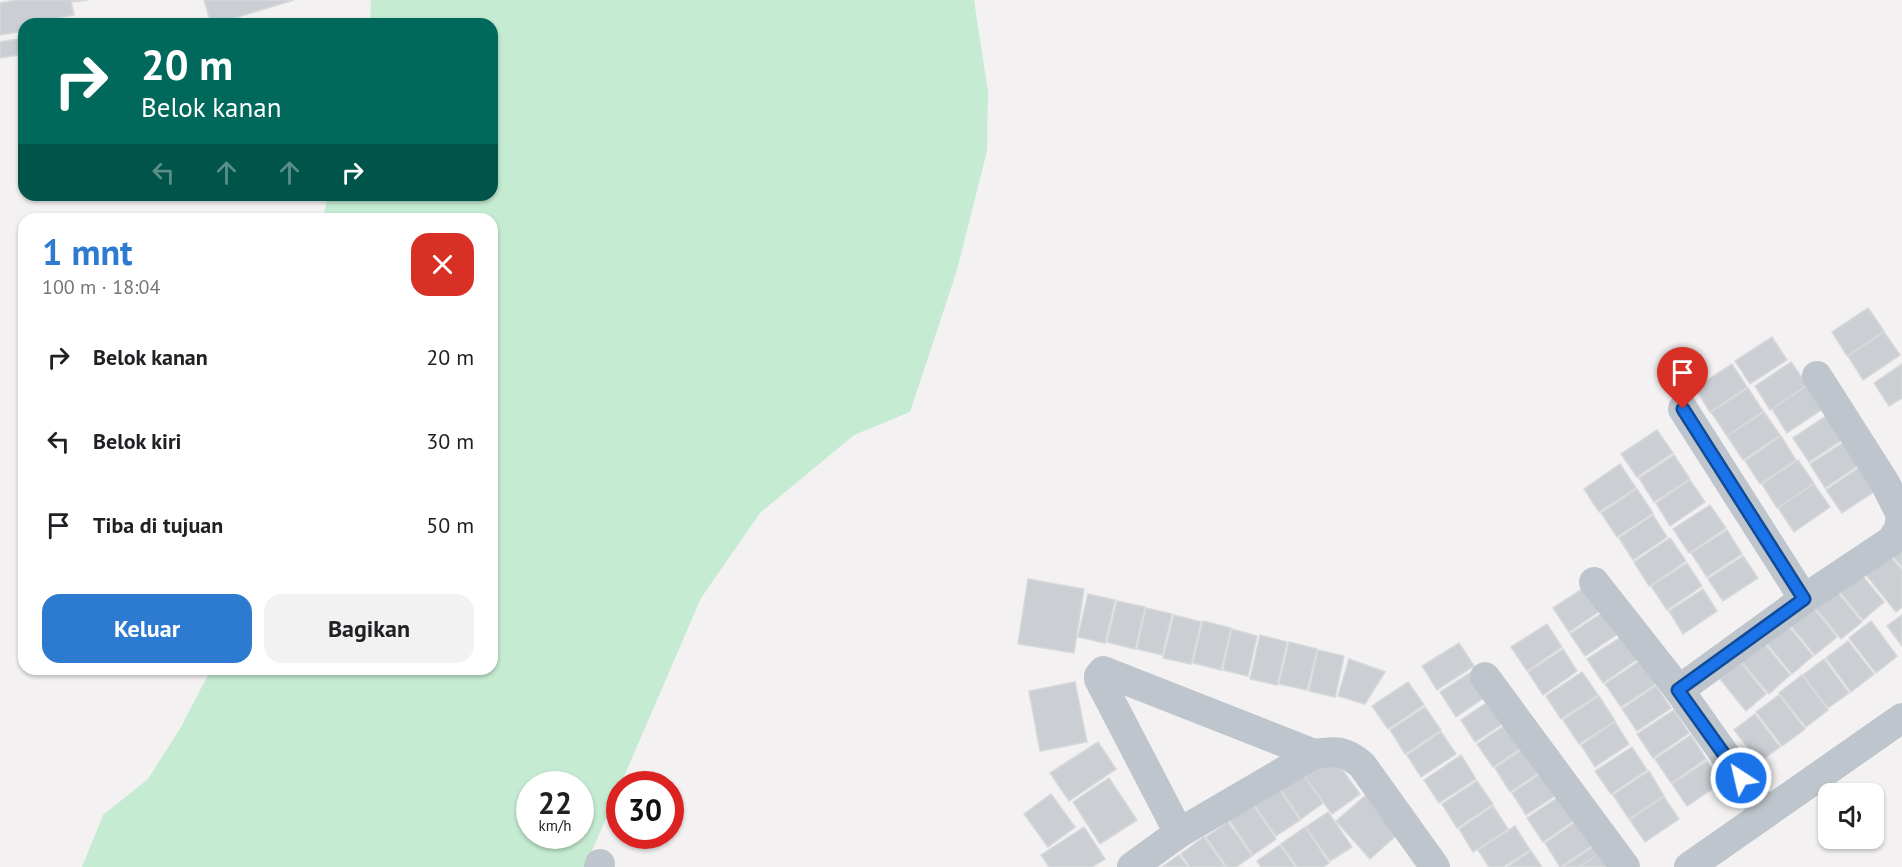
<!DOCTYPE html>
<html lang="id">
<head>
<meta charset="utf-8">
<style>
  :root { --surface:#fff; --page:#f2f2f2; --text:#202124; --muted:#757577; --accent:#2d7bd1 }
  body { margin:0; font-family:"PT Sans",sans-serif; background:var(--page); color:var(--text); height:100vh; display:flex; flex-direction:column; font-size:22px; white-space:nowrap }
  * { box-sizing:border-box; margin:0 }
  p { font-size:20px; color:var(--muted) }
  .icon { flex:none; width:33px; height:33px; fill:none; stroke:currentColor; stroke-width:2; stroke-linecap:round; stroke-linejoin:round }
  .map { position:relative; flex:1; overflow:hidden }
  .panel { position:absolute; left:18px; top:213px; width:480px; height:462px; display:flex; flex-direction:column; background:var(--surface); border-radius:18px; box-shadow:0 2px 4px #0004 }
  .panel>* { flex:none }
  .hud { position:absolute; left:18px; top:18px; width:480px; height:183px; border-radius:18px; box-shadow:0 2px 4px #0004; background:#00695c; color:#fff; overflow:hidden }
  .buttons { position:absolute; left:1818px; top:783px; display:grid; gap:12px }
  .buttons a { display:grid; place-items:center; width:66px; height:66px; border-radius:12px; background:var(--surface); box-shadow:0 2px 4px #0004; font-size:30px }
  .speed { position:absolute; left:516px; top:771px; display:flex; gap:12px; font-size:30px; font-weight:700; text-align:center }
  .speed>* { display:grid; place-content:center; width:78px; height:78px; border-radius:50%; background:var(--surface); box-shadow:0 2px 4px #0004; line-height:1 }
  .speed small { font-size:15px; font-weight:400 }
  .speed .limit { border:9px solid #d22; background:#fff; color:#111 }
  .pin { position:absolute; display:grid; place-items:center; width:51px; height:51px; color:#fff; margin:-62px -26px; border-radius:50% 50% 50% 0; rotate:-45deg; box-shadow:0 0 6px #0007 }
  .pin .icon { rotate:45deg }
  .me { position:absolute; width:66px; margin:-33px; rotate:325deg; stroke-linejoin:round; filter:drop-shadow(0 0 4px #0008) }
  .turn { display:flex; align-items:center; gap:21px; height:126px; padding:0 24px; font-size:27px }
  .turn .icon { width:78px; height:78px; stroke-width:2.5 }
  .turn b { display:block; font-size:42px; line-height:51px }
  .lanes { display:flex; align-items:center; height:57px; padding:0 24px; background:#0003; justify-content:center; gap:30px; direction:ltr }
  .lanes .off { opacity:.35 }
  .round { display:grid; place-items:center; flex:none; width:63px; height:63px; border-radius:18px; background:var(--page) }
  .headline { display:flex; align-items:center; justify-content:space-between; height:102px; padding:0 24px }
  h1 { font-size:36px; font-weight:700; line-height:45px; color:var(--accent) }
  .cta { display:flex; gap:12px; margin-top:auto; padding:12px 24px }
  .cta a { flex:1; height:69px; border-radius:18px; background:var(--accent); color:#fff; font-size:24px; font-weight:700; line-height:69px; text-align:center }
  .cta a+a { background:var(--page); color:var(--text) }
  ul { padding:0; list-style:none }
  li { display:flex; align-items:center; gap:18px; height:84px; padding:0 24px }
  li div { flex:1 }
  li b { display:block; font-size:22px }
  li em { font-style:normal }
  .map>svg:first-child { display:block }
  .green { fill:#c5ebd2; fill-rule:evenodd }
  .building { fill:#cbced3; stroke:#d6d8db; stroke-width:1.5 }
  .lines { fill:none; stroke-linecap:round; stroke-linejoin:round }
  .minor { stroke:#bec5cc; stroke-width:30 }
  .route-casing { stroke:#114b97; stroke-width:15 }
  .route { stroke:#1a73e8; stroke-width:10 }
</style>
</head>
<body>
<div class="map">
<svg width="1902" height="867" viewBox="0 0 1902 867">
  <rect width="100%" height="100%" fill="#f3f1f1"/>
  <path class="green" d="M371 0H974L988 92 987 151 957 270 910 412 854 435 760 513 701 598 585 867H82L103 815 148 779 181 727 211 669H492V219H323L328 195H492V24H370ZM530 784H580V836H530Z"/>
  <g class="building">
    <polygon points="17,0 88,0 71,2 74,15 57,18 58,24 24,24 24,31 0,35 0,3"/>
    <polygon points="204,0 294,0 215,24 211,24"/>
    <polygon points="24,38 24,54 0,58 0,42"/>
    <polygon points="1868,308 1884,331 1847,356 1832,332"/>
    <polygon points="1884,332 1900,355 1863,380 1848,356"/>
    <polygon points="1772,337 1787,360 1750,384 1735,361"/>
    <polygon points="1791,362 1807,385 1770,410 1755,386"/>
    <polygon points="1732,364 1747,387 1710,412 1695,388"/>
    <polygon points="1902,364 1902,398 1889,406 1874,383"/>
    <polygon points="1808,385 1824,408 1787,433 1772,409"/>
    <polygon points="1748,388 1763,411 1727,436 1711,412"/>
    <polygon points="1764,412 1780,435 1743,460 1727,436"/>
    <polygon points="1829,414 1845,438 1809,462 1793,438"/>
    <polygon points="1657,430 1673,453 1637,477 1621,454"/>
    <polygon points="1781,436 1796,460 1760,484 1745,461"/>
    <polygon points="1847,440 1862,463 1825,488 1810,464"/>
    <polygon points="1674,455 1690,479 1654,502 1639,478"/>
    <polygon points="1798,460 1814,483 1777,508 1762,484"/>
    <polygon points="1620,464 1636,488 1599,512 1584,489"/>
    <polygon points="1863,465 1878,489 1842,513 1826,490"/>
    <polygon points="1690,480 1705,502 1670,526 1656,503"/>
    <polygon points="1814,484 1830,507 1794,532 1778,508"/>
    <polygon points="1637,489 1653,513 1617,537 1601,513"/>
    <polygon points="1710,505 1726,528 1689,553 1673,529"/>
    <polygon points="1653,515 1667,537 1633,560 1619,538"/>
    <polygon points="1727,530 1742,554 1707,577 1691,553"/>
    <polygon points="1670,538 1686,561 1649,586 1634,562"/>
    <polygon points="1902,549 1902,567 1893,556"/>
    <polygon points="1885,550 1902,570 1902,607 1896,612 1862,570"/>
    <polygon points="1743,556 1758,578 1723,601 1708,579"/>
    <polygon points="1687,563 1702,586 1667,610 1651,586"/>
    <polygon points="1856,568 1884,602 1863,620 1835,586"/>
    <polygon points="1028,579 1084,589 1074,653 1018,644"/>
    <polygon points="1588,585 1604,608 1569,632 1553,608"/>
    <polygon points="1834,588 1862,622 1841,639 1813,605"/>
    <polygon points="1703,589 1717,611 1683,634 1669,611"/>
    <polygon points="1088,594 1115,600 1105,643 1078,637"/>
    <polygon points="1117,601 1145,607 1135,649 1107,642"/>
    <polygon points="1809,603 1837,637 1815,655 1787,621"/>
    <polygon points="1146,608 1172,614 1162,655 1137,649"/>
    <polygon points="1605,611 1619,633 1585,656 1570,634"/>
    <polygon points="1174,615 1201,622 1191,664 1163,658"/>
    <polygon points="1902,615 1902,646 1887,626"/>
    <polygon points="1203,621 1231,628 1221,670 1193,663"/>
    <polygon points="1871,621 1897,656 1876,673 1849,638"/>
    <polygon points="1785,622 1813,656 1792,674 1764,640"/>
    <polygon points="1547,624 1562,647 1527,671 1511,647"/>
    <polygon points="1232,629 1257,636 1248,676 1223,670"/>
    <polygon points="1260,635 1287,642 1277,685 1250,679"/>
    <polygon points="1624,635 1639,658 1603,683 1587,659"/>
    <polygon points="1848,641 1874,674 1851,692 1826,658"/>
    <polygon points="1289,642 1317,649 1307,690 1279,684"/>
    <polygon points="1763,642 1790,675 1769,694 1741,661"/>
    <polygon points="1459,643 1474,666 1437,690 1422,666"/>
    <polygon points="1563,649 1577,671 1543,695 1528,672"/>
    <polygon points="1318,650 1344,656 1335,697 1309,691"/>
    <polygon points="1349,659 1385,672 1365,704 1338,696"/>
    <polygon points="1824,659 1849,693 1828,708 1803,675"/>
    <polygon points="1641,660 1656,684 1621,707 1605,684"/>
    <polygon points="1740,662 1766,694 1746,711 1720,679"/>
    <polygon points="1476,669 1491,693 1456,717 1440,692"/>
    <polygon points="1582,672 1598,695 1561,719 1546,696"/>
    <polygon points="1802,675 1828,710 1806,727 1779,693"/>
    <polygon points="1075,682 1087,742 1040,751 1029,691"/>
    <polygon points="1408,682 1424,705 1388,729 1372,706"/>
    <polygon points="1656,686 1671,708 1637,731 1622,709"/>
    <polygon points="1779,695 1805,729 1782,746 1756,712"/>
    <polygon points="1599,696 1615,721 1579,744 1563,720"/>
    <polygon points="1495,697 1510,719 1475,742 1461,720"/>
    <polygon points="1425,707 1441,730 1405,754 1390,730"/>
    <polygon points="1674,710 1689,733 1653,758 1637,734"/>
    <polygon points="1755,714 1780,747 1759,762 1734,730"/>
    <polygon points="1513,720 1529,743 1493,767 1477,744"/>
    <polygon points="1615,722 1629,744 1595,767 1581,745"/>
    <polygon points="1441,732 1456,754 1421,777 1407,755"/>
    <polygon points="1691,735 1706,759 1671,783 1655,759"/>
    <polygon points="1098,742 1116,769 1069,801 1050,773"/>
    <polygon points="1530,744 1546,768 1510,792 1495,768"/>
    <polygon points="1632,747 1647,770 1611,794 1595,771"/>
    <polygon points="1461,755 1476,779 1439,803 1424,780"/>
    <polygon points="1333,757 1360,794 1332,814 1305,777"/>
    <polygon points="1707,761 1721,783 1687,806 1672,784"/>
    <polygon points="1299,769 1323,803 1301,819 1277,784"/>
    <polygon points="1546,770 1561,792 1526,815 1512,793"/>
    <polygon points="1649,771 1664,796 1629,819 1613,795"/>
    <polygon points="1109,778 1137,820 1100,844 1073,802"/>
    <polygon points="1477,781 1493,804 1457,828 1442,804"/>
    <polygon points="1276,785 1300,820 1276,836 1252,801"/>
    <polygon points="1051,794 1075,827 1048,847 1024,814"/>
    <polygon points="1563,794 1579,817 1543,842 1527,818"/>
    <polygon points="1366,795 1399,833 1370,859 1336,821"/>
    <polygon points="1664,797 1679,819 1645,842 1630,820"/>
    <polygon points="1251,802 1276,839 1253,855 1228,818"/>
    <polygon points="1493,806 1508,829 1473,852 1459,829"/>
    <polygon points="1328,812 1352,847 1330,861 1306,827"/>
    <polygon points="1580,819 1596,843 1560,867 1545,843"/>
    <polygon points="1228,822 1252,856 1236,867 1227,867 1206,837"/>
    <polygon points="1515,826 1530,850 1503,867 1489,867 1478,850"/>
    <polygon points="1084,827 1105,859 1092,867 1049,867 1041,855"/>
    <polygon points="1305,827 1329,863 1323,867 1297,867 1281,844"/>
    <polygon points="1204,837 1225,867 1190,867 1181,854"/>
    <polygon points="1280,845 1295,867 1261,867 1257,861"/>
    <polygon points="1596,845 1611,867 1563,867"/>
    <polygon points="1531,851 1542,867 1507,867"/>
    <polygon points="1603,851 1614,867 1579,867"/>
    <polygon points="1179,855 1188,867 1162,867"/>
  </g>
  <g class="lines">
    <g class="minor">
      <polyline points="1683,409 1804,599"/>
      <polyline points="1594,582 1679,690 1766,813"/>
      <polyline points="1485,677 1625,867"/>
      <polyline points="1679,690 1804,599 1891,541 1899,529 1901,515 1885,483 1817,376"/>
      <path d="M1179 833 1099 679V676L1103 671 1314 754C1337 751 1344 750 1362 765L1435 867"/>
      <polyline points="599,867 600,864"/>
      <polyline points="1132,867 1179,833 1314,754"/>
      <polyline points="1689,867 1902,718"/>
    </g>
  </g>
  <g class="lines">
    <defs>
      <polyline id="route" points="1683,409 1804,599 1678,690 1741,778"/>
    </defs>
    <use href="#route" class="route-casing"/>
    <use href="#route" class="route"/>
  </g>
</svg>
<div class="buttons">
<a><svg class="icon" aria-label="sound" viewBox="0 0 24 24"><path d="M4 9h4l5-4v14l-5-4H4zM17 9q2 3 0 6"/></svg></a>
</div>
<div class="speed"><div>22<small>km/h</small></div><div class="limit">30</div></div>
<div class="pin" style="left:1683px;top:409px;background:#d93025"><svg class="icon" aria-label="arrive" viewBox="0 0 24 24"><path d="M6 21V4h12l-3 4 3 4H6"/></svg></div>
<svg class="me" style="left:1741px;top:778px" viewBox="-20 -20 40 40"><circle r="17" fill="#1a73e8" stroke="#fff" stroke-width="3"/><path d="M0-11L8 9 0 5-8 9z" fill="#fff"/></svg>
<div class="hud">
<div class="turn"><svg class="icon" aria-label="right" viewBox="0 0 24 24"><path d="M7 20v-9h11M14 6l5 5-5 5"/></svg><div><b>20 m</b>Belok kanan</div></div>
<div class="lanes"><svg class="icon off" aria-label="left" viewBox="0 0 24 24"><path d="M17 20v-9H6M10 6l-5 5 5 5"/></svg><svg class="icon off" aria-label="ahead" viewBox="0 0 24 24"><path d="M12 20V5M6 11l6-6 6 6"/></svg><svg class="icon off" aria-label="ahead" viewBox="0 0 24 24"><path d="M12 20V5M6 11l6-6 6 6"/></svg><svg class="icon" aria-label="right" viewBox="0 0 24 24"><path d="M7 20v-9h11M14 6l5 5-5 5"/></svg></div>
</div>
<section class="panel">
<div class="headline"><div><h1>1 mnt</h1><p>100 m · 18:04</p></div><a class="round" style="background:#d93025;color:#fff"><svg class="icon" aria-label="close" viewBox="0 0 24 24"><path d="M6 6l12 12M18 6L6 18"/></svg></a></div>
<ul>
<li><svg class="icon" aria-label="right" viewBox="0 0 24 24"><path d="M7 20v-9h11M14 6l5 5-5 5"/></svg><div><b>Belok kanan</b></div><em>20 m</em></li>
<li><svg class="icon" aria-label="left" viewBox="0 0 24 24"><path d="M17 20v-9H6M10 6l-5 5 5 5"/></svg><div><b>Belok kiri</b></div><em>30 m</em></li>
<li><svg class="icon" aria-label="arrive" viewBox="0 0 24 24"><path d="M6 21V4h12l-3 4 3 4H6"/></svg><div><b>Tiba di tujuan</b></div><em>50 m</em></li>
</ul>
<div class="cta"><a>Keluar</a><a>Bagikan</a></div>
</section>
</div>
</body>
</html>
